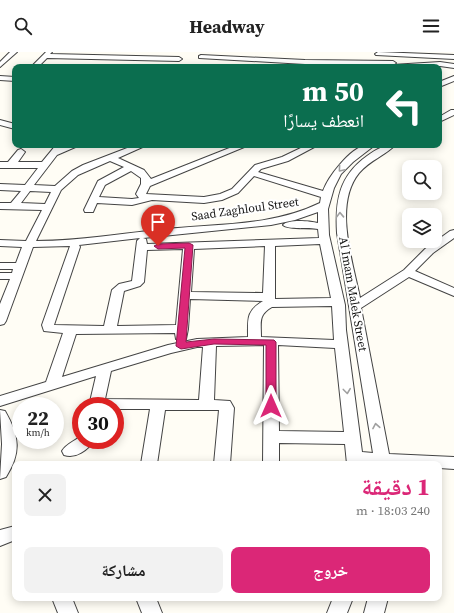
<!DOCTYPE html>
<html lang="ar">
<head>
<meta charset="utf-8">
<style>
  :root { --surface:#fff; --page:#f2f2f2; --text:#222; --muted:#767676; --accent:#db2777 }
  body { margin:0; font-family:"Source Serif 4","Noto Naskh Arabic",serif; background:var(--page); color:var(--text); direction:rtl; height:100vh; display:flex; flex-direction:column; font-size:15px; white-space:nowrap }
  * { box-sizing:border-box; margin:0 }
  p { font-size:13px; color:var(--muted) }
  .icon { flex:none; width:22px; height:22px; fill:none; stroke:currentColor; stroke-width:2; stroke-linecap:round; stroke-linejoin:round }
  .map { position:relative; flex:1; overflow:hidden; direction:ltr }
  .details { position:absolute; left:12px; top:409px; width:430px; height:140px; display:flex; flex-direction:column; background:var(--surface); border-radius:8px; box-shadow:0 2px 10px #0003; direction:rtl }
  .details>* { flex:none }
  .hud { position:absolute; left:12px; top:12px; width:430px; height:84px; border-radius:8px; box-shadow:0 2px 10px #0003; direction:rtl; background:#0b6e4f; color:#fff; overflow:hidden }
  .controls { position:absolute; left:402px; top:108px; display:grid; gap:8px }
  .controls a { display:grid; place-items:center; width:40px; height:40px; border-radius:8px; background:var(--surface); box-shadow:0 2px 10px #0003; font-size:20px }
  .speed { position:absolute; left:12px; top:345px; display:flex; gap:8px; font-size:20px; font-weight:700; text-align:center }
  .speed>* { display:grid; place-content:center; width:52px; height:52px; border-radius:50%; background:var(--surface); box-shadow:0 2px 10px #0003; line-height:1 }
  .speed small { font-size:10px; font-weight:400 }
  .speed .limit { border:6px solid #d22; background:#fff; color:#111 }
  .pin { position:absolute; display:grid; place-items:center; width:34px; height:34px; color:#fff; margin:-41px -17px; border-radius:50% 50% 50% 0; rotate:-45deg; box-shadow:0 0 4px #0007 }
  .pin .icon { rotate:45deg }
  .me { position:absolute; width:44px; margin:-22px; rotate:0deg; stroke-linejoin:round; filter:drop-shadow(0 0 3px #0008) }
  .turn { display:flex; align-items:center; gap:14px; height:84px; padding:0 12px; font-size:18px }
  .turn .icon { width:52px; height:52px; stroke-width:2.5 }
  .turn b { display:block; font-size:28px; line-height:34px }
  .round { display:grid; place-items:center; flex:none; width:42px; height:42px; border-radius:8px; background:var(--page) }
  .head { display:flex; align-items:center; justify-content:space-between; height:68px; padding:0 12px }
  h1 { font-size:24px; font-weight:700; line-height:30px; color:var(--accent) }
  .cta { display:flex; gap:8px; margin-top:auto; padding:8px 12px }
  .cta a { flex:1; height:46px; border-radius:8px; background:var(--accent); color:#fff; font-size:16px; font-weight:700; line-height:46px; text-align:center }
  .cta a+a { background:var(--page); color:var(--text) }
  header { display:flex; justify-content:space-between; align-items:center; height:52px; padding:0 12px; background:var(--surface); font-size:18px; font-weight:700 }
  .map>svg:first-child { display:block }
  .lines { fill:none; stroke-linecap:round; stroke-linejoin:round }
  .minor-casing { stroke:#444; stroke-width:2 }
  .minor { fill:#fff; fill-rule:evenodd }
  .oneway { stroke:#a0a0a0 }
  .route { fill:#db2777; stroke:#8e194d }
  .labels { text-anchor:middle; stroke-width:4; stroke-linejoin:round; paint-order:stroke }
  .street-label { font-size:12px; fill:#111; stroke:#fff }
</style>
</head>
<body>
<header><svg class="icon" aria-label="menu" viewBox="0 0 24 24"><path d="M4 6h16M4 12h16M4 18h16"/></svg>Headway<svg class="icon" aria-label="search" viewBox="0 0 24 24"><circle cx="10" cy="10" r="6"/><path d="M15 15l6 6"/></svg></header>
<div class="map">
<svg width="454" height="561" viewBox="0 0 454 561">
  <rect width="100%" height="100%" fill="#fffdf5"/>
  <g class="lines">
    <defs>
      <g id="minor">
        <polygon points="10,0 17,0 0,15 0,10"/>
        <polygon points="46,0 52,0 50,2 179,5 182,7 179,9 47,6 38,15 31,15"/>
        <polygon points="378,0 454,3 454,7 376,3 375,2"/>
        <polygon points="201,3 305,8 393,9 396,11 393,13 305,12 199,6 199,4"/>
        <polygon points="440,10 454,12 454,16 440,14 389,15 392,13"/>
        <polygon points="0,24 15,25 15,29 0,28"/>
        <polygon points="454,24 454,29 439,35 439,30"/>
        <polygon points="451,58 454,58 454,63 439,70 439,65"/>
        <polygon points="0,68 15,72 15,77 0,73"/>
        <path d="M56 93H64L63 95 68 93H80L57 103 34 133 55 134 72 119 83 113 135 93H147L118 106 144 118 151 127 237 93H249L150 134 146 142 204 145 220 142 232 137 255 113 282 105 307 93H318L288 109 261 117 258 120 323 139C328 125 350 96 366 93 368 92 372 93 375 93L353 110 341 122 334 136 328 157 329 183 345 253 346 278 362 400 373 401 337 181C335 149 339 124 367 104 377 97 383 93 395 93 386 103 370 108 359 121 333 153 353 210 360 246L404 218 425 197 450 179 454 178V186L433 201 415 219 454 236V244L409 225 361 256 389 402 454 405V417L439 416V412H347L345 392 279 391V412H263L264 293 216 294 214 348 230 349 234 356 230 412H214L219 358H165L157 412H141L150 357H115V354H89L96 324 0 354V344L46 330 63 281 44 279 42 273 70 194 33 195 6 269 4 272 0 273V252L10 227H0V221H12L13 217H0V211H16L22 195 0 194V188L26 189 42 158 0 157V151H11L21 139 0 138V132L25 133 38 116H0V110H8L18 98 21 97 25 100 18 110H42ZM110 109 124 115 98 129 84 158 85 160H93L97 151 132 153 152 148 204 151 222 148 238 141 254 124 321 145 320 151C273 174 218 172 167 177 124 181 80 189 36 189L61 138 78 123ZM131 119 141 126V132L136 142 139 146 132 147 99 145 105 133ZM30 139 51 140 45 152 21 151ZM318 160V171C310 169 288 167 283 173 288 178 309 175 318 177L319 186 147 192 146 187 143 186 271 173 295 168ZM140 186 137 189 132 229 119 232 112 238 104 274 54 273 80 195 79 193ZM320 192 331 246 275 247V194ZM265 194 263 241 191 240 194 197ZM183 197 176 273 117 274 124 239 140 234 144 230 147 198ZM190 247 263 249C246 259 248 267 248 285L197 287 168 293 62 325 76 282 175 281 176 287H186L188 277ZM332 254 334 288 261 285C261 270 258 263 272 255ZM278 293 335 296 344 380 279 379ZM197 295H203L199 348 105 347 111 319 171 301Z"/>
        <path d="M0 358 5 359C20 385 21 401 6 425L0 427 2 392Z"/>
        <path d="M81 384V388H94C88 398 76 407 64 403L62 399C66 392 75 389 81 384Z"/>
        <polygon points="15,474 15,488 0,494 0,478"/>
        <polygon points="52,546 72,546 78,561 58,561"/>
        <polygon points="136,546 156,546 162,561 142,561"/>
        <polygon points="333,546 353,546 347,561 327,561"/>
        <polygon points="368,546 388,546 384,561 364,561"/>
      </g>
    </defs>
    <use href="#minor" class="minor-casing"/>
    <use href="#minor" class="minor"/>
  </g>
  <defs><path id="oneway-chevron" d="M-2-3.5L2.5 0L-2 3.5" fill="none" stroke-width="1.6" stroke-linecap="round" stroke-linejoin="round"/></defs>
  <g class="oneway">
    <use href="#oneway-chevron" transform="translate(341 117) rotate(130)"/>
    <use href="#oneway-chevron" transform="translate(340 163) rotate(-92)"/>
    <use href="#oneway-chevron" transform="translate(347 339) rotate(83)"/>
    <use href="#oneway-chevron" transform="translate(376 374) rotate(-100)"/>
  </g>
  <polygon class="route" points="189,191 193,193 186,290 214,287 274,288 276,290 276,354 274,356 267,356 266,354 266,293 214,292 181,297 176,294 185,196 158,197 154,194 158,192"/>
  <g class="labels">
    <g class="street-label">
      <text transform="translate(245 157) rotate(-8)" y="4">Saad Zaghloul Street</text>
      <text transform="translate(353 242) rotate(80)" y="4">Al Imam Malek Street</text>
    </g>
  </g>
</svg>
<div class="controls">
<a><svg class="icon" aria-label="search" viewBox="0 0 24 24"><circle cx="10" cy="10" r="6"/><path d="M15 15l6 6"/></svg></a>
<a><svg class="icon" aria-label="layers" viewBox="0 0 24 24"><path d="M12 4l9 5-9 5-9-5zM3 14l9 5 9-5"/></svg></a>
</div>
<div class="speed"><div>22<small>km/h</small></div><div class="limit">30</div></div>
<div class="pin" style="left:158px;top:194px;background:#d93025"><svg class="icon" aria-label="arrive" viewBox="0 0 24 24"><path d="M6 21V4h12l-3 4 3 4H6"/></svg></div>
<svg class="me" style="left:271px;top:354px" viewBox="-20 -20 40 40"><path d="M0-17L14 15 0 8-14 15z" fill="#db2777" stroke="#fff" stroke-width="4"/></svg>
<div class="hud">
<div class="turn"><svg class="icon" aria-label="left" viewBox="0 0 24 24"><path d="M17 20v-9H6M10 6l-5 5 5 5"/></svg><div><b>50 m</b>انعطف يسارًا</div></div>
</div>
<section class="details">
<div class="head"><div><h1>1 دقيقة</h1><p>240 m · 18:03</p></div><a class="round"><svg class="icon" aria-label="close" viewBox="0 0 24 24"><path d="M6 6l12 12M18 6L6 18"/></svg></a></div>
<div class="cta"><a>خروج</a><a>مشاركة</a></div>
</section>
</div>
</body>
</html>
